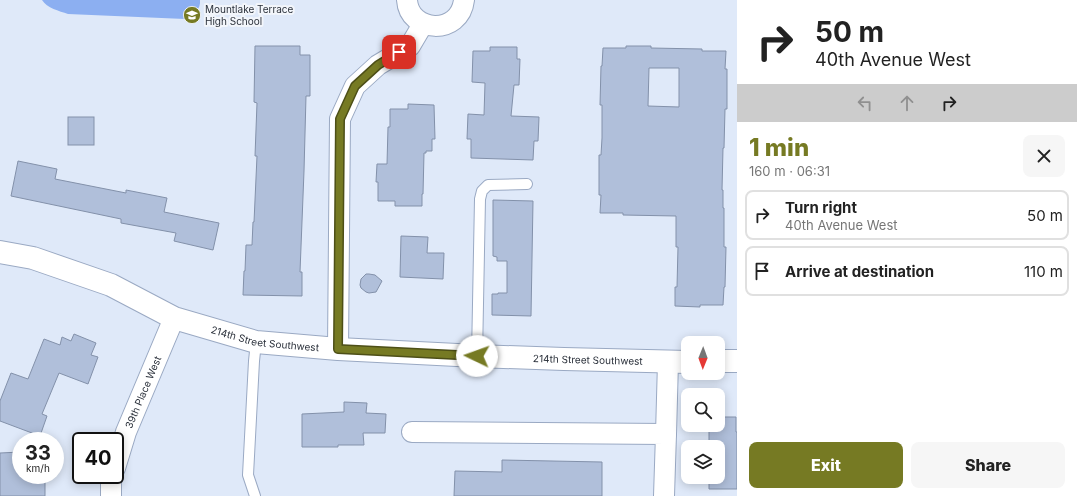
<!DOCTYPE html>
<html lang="en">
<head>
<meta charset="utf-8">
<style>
  :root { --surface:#fff; --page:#f6f6f6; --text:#222; --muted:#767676; --line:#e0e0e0; --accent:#767a23 }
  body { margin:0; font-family:Inter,sans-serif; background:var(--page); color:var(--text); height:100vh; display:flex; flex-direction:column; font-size:15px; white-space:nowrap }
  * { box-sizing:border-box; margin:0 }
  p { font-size:13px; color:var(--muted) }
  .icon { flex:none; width:22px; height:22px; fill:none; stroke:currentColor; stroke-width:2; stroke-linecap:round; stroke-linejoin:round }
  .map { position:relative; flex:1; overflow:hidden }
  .drawer { display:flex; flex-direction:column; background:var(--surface); width:340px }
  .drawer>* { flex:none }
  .hud { background:#fff; color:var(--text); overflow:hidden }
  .needle { width:26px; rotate:181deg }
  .controls { position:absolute; left:681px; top:336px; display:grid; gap:8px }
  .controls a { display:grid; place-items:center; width:44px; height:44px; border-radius:8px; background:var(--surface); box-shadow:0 2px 10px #0003; font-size:20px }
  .speed { position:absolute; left:12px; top:432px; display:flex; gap:8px; font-size:20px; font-weight:700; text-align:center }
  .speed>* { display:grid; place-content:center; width:52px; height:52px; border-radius:50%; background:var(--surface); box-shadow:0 2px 10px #0003; line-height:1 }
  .speed small { font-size:10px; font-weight:400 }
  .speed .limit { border:2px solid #111; border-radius:6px; background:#fff; color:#111 }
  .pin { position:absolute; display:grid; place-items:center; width:34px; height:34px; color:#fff; margin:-17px; border-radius:8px; box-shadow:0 2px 6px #0006 }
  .me { position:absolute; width:44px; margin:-22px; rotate:273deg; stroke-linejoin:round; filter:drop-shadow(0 0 3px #0008) }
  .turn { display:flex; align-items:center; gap:14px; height:84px; padding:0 12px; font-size:18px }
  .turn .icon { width:52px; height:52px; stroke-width:2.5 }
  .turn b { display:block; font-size:28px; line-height:34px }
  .lanes { display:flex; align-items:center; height:38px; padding:0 12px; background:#0003; justify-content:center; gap:20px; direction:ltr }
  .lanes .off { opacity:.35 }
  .round { display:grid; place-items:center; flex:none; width:42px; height:42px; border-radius:8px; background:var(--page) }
  .headline { display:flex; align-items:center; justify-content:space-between; height:68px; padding:0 12px }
  h1 { font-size:24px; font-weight:800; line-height:30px; color:var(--accent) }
  .action { display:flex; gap:8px; margin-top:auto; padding:8px 12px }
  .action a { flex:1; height:46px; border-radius:8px; background:var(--accent); color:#fff; font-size:16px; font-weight:800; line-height:46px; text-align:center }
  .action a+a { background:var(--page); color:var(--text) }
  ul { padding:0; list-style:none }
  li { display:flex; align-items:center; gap:12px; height:50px; margin:0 8px 6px; padding:0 4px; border:2px solid var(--line); border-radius:8px }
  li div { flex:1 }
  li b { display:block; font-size:15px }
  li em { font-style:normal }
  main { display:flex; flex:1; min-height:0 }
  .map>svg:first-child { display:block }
  .water { fill:#8caff1 }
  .building { fill:#b0bfda; stroke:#8391aa; fill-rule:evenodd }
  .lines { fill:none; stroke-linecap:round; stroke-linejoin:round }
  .service-casing { stroke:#9aa9c3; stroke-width:12 }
  .minor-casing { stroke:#9aa9c3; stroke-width:22 }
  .tertiary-casing { stroke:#9aa9c3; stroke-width:24 }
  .service { stroke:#fff; stroke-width:10 }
  .minor { stroke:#fff; stroke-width:20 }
  .tertiary { stroke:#fff; stroke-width:22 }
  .route-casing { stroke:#4d4f17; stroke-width:10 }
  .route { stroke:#767a23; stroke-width:7 }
  .labels { text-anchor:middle; stroke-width:4; stroke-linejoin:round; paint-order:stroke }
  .poi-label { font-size:10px; fill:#2b313b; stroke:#f3f6fb; text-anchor:start }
  .street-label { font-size:10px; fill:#2b313b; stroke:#f3f6fb }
</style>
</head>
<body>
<main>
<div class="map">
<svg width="737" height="496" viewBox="0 0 737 496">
  <rect width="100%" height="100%" fill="#dfe9f9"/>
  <path class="water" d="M42 0H200C201 10 193 15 185 19L68 14C59 11 47 8 42 0Z"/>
  <g class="building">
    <polygon points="255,46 300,46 300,55 310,55 310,96 306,96 304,171 300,272 302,272 302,296 243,295 244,271 245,271 246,245 252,245 253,222 254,222 257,156 255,156 257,103 254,102"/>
    <path d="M626 46H651V48L702 49V51H726L725 69H727V109H725L724 148H723L722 190H723V208H724V247H726L725 287H724L723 305H700V307L675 306V287H677L678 247H676V216L623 215V213H600L601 195H599V155H601L602 138V105H600L601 66H602L603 48H626ZM649 68H679V107L648 106Z"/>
    <polygon points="490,47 517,47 517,59 520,59 519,85 514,85 511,116 539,117 538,141 534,141 533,160 471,158 471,139 467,139 468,114 484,115 485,83 472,82 473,51 490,51"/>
    <polygon points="408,104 434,105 435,139 432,139 432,151 426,151 426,153 424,153 423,194 422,194 422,206 395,206 395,201 378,201 378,182 376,182 377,164 387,164 388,127 390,127 390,109 408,109"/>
    <rect x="68" y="117" width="26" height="28"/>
    <polygon points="18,161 57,169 55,179 126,193 126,190 167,198 164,212 219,223 213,250 174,241 176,233 121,223 121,219 11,196"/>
    <polygon points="493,200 533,201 531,316 492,315 492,294 498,294 498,293 507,293 507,261 497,261 497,257 493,256"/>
    <polygon points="401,236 428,237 427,253 444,253 443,279 400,277"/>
    <polygon points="366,274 369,274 375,275 382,281 376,292 369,293 366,292 361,288 360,285 361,279"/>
    <polygon points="74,334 96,343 91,355 98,357 88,384 59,373 42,414 47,416 40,436 0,421 0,401 11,373 28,379 44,339 60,345 62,337 71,341"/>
    <polygon points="344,402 367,403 366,413 386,414 385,433 363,433 364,445 338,445 338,447 302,447 302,414 344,412"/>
    <polygon points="718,417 736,417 736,432 737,432 737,489 709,489 709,477 718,477 718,447 709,447 709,425 718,425"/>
    <polygon points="21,452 21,475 45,475 45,496 0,496 0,453"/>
    <polygon points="502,460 602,462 602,496 454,496 455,471 502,472"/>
  </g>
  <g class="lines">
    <defs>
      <g id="service">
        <polyline points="477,356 480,199 482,191 488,185 527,184"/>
        <polyline points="255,496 248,475 254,361 256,342"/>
      </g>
      <g id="minor">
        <path d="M407 0C409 33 460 36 464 0"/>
        <polyline points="338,349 340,119 355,86 378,65 410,46 423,24"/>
        <polyline points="412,432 666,434 664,496"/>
        <polyline points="666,434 668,362"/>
        <path id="s1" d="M115 468 126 432 174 318"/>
        <polyline points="111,496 111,481 113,475"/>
      </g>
      <g id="tertiary">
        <path id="s2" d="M0 252 33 258 111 285 174 318 256 342 338 349 477 356 564 359 688 362"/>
        <polyline points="718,361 737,361"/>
      </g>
    </defs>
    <use href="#service" class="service-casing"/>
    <use href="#minor" class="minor-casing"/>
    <use href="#tertiary" class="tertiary-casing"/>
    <use href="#service" class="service"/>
    <use href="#minor" class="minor"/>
    <use href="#tertiary" class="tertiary"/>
  </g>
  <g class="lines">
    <defs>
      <polyline id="route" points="399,52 378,65 355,86 340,119 338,349 477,356"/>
    </defs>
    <use href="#route" class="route-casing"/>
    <use href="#route" class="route"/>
  </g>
  <defs>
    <symbol id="school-disc" viewBox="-11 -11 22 22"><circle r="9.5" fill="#767a23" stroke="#f3f6fb"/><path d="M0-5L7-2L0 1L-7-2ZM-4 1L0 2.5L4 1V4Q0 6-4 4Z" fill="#fff"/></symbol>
  </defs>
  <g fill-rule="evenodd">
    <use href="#school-disc" x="182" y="5" width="20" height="20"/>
  </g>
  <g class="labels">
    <g class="poi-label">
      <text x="205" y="13">Mountlake Terrace<tspan x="205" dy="12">High School</tspan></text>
    </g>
    <g class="street-label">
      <text dy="4" stroke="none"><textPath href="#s2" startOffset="281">214th Street Southwest</textPath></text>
      <text dy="4" stroke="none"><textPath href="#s2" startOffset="605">214th Street Southwest</textPath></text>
      <text dy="4" stroke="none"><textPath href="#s1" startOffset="81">39th Place West</textPath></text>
    </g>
  </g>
</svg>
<div class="controls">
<a><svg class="needle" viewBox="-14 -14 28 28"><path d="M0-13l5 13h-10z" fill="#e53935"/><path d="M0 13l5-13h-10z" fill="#767676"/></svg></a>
<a><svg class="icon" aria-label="search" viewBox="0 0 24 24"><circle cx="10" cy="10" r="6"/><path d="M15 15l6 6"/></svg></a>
<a><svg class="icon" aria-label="layers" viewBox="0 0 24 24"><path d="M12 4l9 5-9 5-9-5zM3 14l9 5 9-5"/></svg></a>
</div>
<div class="speed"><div>33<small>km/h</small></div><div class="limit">40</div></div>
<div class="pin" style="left:399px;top:52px;background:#d93025"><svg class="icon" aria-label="arrive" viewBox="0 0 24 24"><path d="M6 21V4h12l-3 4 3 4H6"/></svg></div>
<svg class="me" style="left:477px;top:356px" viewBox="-20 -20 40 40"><circle r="19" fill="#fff"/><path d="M0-13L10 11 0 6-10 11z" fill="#767a23"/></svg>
</div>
<section class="drawer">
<div class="hud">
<div class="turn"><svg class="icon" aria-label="right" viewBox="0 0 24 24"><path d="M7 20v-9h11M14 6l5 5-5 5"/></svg><div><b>50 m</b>40th Avenue West</div></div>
<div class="lanes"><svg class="icon off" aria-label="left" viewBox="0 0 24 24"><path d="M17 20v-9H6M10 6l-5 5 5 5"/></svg><svg class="icon off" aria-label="ahead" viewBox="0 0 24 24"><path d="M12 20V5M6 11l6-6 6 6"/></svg><svg class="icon" aria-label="right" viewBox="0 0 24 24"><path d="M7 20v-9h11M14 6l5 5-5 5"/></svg></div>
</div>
<div class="headline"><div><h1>1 min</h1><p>160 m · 06:31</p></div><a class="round"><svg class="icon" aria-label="close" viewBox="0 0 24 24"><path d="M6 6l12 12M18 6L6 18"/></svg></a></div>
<ul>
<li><svg class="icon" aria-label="right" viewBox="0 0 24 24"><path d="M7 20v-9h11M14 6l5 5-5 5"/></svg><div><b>Turn right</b><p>40th Avenue West</p></div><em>50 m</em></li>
<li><svg class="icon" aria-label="arrive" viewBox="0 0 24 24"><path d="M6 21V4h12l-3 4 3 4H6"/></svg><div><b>Arrive at destination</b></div><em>110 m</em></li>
</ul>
<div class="action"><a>Exit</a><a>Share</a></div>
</section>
</main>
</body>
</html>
